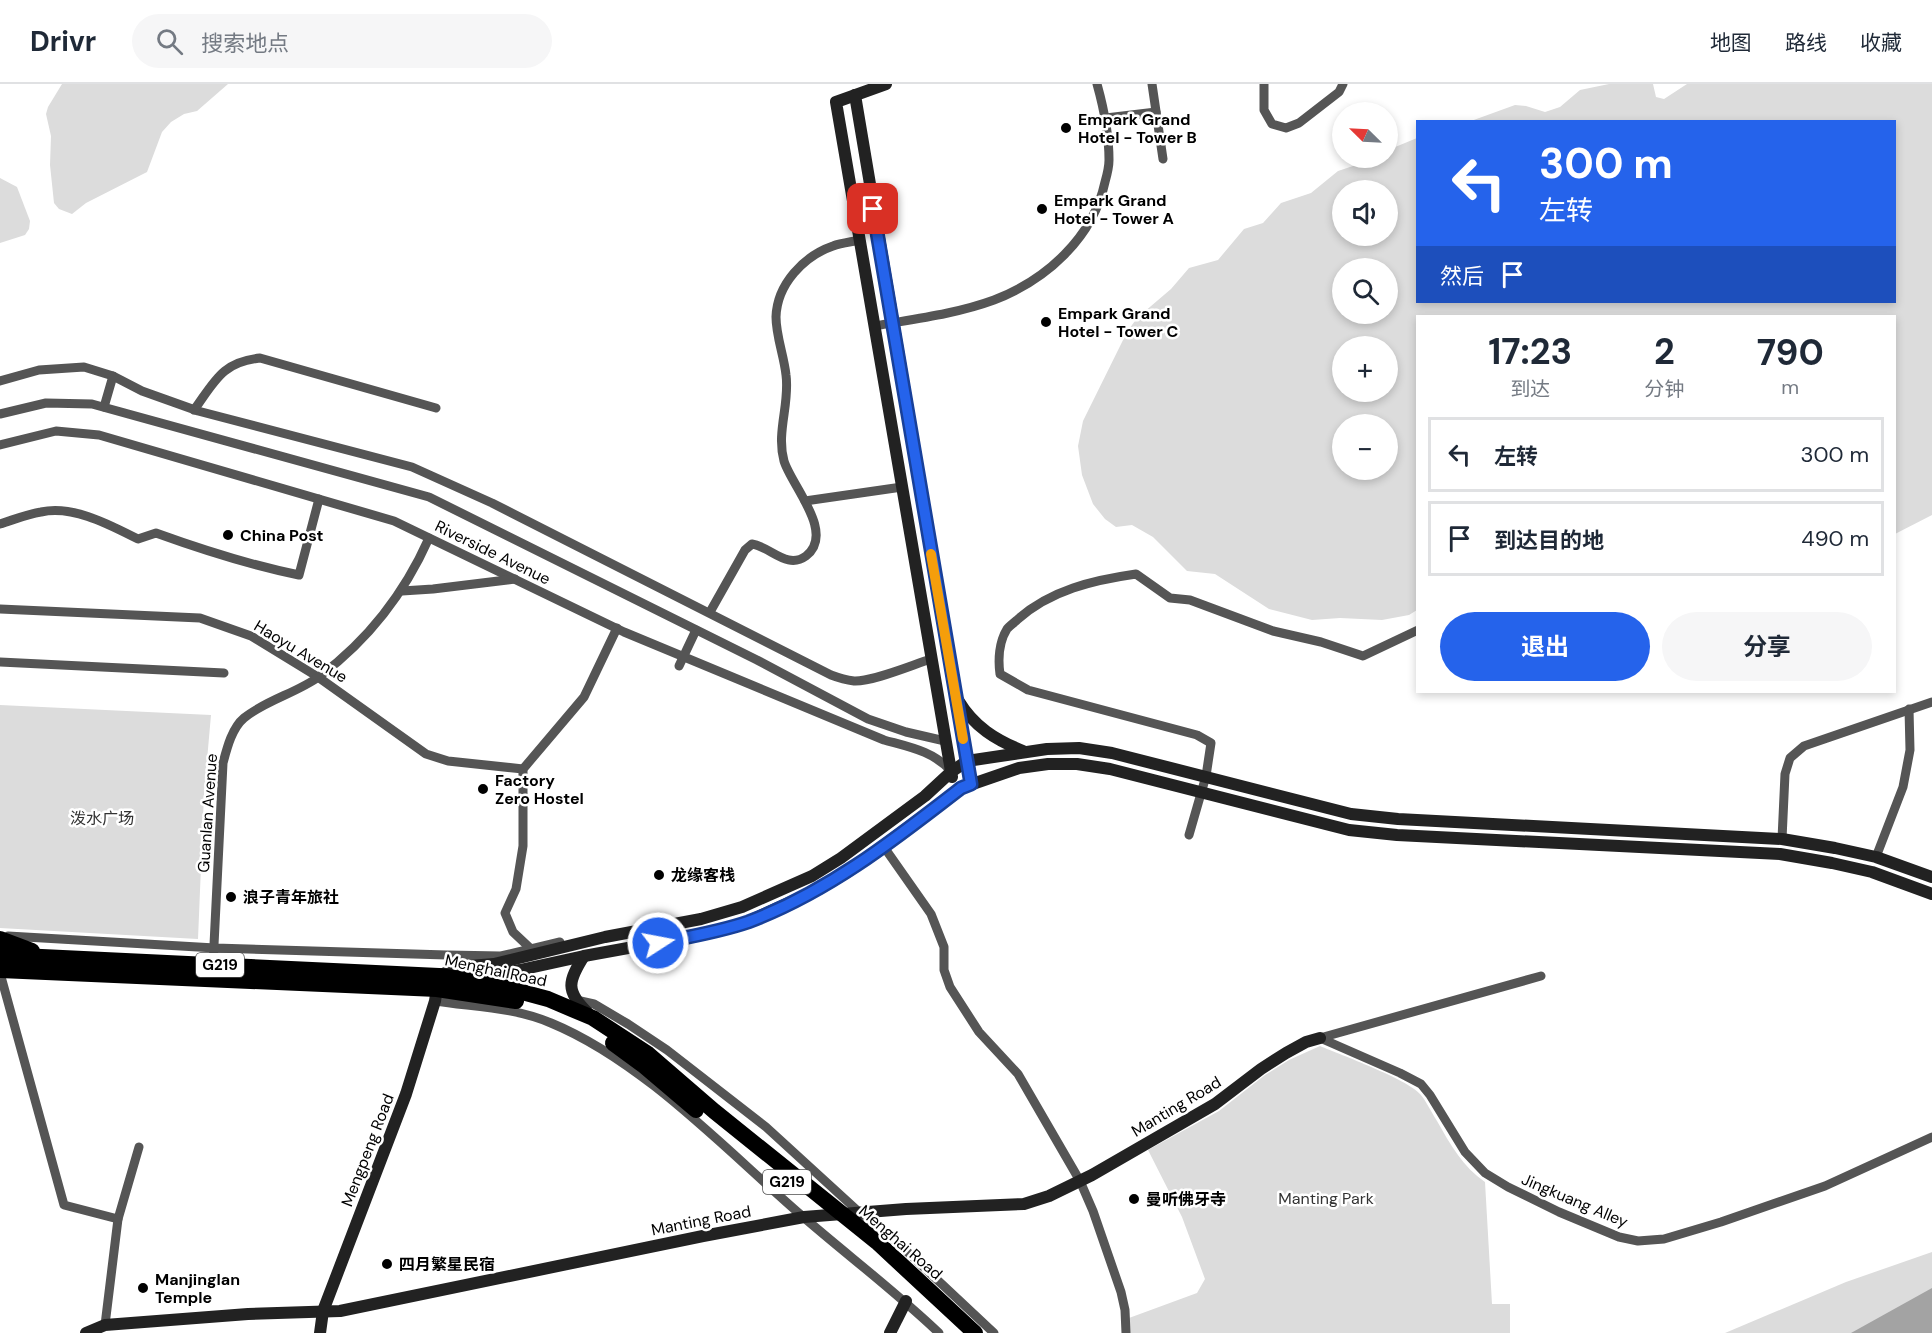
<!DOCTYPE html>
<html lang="zh">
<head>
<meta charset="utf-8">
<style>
  :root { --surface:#fff; --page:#f6f6f7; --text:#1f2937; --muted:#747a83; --line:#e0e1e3; --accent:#2563eb }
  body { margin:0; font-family:"DM Sans","Noto Sans SC",sans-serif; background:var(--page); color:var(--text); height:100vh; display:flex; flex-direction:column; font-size:22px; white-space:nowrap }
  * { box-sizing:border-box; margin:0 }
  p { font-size:20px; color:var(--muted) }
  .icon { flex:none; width:33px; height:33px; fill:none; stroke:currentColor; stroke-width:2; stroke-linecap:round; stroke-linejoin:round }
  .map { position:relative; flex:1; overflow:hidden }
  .drawer { position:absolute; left:1416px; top:231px; width:480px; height:378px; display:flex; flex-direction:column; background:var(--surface); border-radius:0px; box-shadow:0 3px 9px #0003 }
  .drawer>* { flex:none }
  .top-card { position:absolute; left:1416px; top:36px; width:480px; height:183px; border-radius:0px; box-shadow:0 3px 9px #0003; background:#2563eb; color:#fff; overflow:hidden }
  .needle { width:39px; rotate:294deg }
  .controls { position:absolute; left:1332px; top:18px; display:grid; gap:12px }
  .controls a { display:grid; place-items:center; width:66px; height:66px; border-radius:50%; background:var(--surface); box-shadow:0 3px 9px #0003; font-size:30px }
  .pin { position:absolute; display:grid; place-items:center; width:51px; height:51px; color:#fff; margin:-26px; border-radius:12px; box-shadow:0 3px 9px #0006 }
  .me { position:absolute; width:66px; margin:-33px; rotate:79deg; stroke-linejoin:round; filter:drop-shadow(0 0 4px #0008) }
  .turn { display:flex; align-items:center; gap:21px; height:126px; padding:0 24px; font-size:27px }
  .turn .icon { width:78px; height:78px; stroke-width:2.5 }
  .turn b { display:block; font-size:42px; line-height:51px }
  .then { display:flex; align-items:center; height:57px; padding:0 24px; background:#0003; gap:12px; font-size:22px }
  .eta { display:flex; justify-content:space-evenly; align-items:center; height:102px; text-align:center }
  .eta b { font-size:36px; font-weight:700; line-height:42px }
  .button { display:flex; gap:12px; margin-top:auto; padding:12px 24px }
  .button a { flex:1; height:69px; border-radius:36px; background:var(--accent); color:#fff; font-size:24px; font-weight:700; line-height:69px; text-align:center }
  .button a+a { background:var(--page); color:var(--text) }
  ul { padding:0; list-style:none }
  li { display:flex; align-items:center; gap:18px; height:75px; margin:0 12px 9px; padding:0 12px; border:3px solid var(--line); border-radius:0px }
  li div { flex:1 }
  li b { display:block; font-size:22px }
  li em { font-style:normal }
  header { display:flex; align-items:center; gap:36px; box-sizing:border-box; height:84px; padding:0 30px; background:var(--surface); border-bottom:2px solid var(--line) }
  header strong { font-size:28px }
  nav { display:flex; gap:33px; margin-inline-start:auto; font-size:21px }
  .search { width:420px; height:54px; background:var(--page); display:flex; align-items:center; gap:15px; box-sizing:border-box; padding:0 21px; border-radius:33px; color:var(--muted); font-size:22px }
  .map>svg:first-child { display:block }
  .green { fill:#dcdcdc; fill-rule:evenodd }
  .water { fill:#a3a3a3 }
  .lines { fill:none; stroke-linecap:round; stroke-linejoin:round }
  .street { stroke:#555; stroke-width:9 }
  .secondary { stroke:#222; stroke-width:12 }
  .highway { stroke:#000; stroke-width:16 }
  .route-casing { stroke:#184099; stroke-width:15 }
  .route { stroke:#2563eb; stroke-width:10 }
  .slow { stroke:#f59e0b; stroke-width:10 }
  .poi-dot { fill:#000; stroke:#fff; stroke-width:2 }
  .labels { text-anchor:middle; stroke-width:5; stroke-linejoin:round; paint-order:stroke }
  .shield { fill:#fff; stroke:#4c4c4c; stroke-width:1.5 }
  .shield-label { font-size:15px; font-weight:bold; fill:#000 }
  .poi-label { font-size:16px; font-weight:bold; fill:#000; stroke:#fff; text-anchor:start }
  .street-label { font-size:16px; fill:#000; stroke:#fff }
  .park-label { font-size:16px; fill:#333; stroke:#fff }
</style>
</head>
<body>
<header>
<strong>Drivr</strong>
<div class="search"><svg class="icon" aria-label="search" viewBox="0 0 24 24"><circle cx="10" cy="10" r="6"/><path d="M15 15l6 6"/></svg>搜索地点</div>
<nav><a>地图</a><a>路线</a><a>收藏</a></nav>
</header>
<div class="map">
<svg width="1932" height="1249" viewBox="0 0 1932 1249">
  <rect width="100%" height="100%" fill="#fff"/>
  <g class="green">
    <polygon points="62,0 228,0 197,27 184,30 171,38 162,48 147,88 86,119 72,130 59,125 54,119 50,81 51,52 46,30 48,23"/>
    <path d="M1609 0H1653L1656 13 1664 15 1687 0H1932V431L1895 450 1894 232H1418L1417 526 1409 531 1382 536 1340 534 1312 536 1269 525 1215 490 1187 487 1153 453 1132 441 1116 443 1105 435 1093 420 1082 391 1078 362 1083 337 1127 248 1137 234 1171 205 1189 184 1218 176 1244 145 1263 139 1281 119 1311 109 1338 87 1362 79 1371 74H1388V66L1417 54 1418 218H1894V38L1471 37 1515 21 1526 22 1545 28 1560 23 1580 6ZM1388 106V152H1342V106ZM1388 184V230H1342V184ZM1388 262V308H1342V262ZM1388 340V386H1342V340Z"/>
    <polygon points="0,94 17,103 30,137 29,145 25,151 0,159"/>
    <polygon points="0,621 211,631 204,710 198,855 0,844"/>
    <path d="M1320 962C1341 971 1407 995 1420 1010 1427 1018 1431 1028 1437 1037 1450 1060 1463 1083 1485 1098L1492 1220H1510V1249H1128L1129 1234 1197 1209 1205 1195 1182 1133 1148 1066 1219 1027 1265 991 1289 976Z"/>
    <polygon points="1932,1168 1932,1249 1725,1249 1846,1198"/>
  </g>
  <polygon class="water" points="1932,1204 1932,1249 1851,1249"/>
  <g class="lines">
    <g class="street">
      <polyline points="1152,0 1163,75"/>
      <polyline points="1264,0 1264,26 1272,40 1286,44 1299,39 1339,8 1343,0"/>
      <polyline points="1106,34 1156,28"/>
      <path d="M874 242C914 235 956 230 994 216 1046 196 1093 154 1105 98 1107 91 1109 84 1109 76 1109 50 1104 25 1097 0"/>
      <path d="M0 297 39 286 84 283 113 292 142 307 198 327 412 383 492 419 831 591C839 594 846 596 854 597 872 598 912 581 931 575"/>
      <polyline points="104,323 113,292"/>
      <path d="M194 326C215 297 222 278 260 274L436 324"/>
      <polyline points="0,330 46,319 92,320 429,413 757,576 868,635 906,648 945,657"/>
      <path d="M0 361 56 347 99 351 394 437 624 548 884 656C909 663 933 667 951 687"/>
      <polyline points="805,417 902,403"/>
      <path d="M0 440C13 436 27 430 41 428 74 421 110 441 138 455L156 449C203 466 250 481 299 491L319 415"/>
      <polyline points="402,507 433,505 515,495"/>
      <polyline points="0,525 200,534 251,552 318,593 426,670 448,677 523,685"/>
      <path d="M710 528 745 466 752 460C771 463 787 486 806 472 836 449 791 401 784 377 776 348 790 320 786 291 784 272 776 252 776 233 777 200 804 172 833 162 841 159 851 158 860 156"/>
      <polyline points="0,578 224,589"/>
      <polyline points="679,582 696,546"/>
      <path d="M1189 751 1206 692 1211 659 1197 651 1028 606 1000 590C998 576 999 558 1007 545 1009 542 1014 539 1017 536 1050 506 1094 496 1136 490L1170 514 1190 516 1273 547 1321 558 1363 572 1418 546"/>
      <polyline points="1782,755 1785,690 1790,674 1804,662 1932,618"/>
      <polyline points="884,763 931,830 944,863 944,886 950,903 979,948 1018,990 1080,1097 1093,1127 1121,1208 1125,1226 1126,1249"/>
      <polyline points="1876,773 1903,703 1910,666 1909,625"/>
      <polyline points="8,852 215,864 447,871 501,872 560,858"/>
      <polyline points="530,864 513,848 505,829 516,805 523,762 523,685 584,613 617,544"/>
      <path d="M213 881 223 679C227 664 232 644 244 634 266 616 297 609 320 592 368 556 405 508 429 454"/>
      <polyline points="0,889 64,1121 118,1135"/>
      <polyline points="576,916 594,920 628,940 667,966 766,1043 859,1128 899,1160 994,1249"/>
      <path d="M435 917C474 923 514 923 551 939 643 977 726 1066 801 1131 847 1171 895 1207 939 1249"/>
      <polyline points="1320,954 1400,989 1421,1000 1430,1011 1465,1068 1485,1089 1508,1103 1559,1128 1619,1153 1638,1157 1664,1155 1721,1138 1825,1102 1932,1053"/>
      <polyline points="1320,954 1541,892"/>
      <polyline points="105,1241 118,1135 139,1063"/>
    </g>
    <g class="secondary">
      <polyline points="886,0 836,18 952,693"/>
      <polyline points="855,11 971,700"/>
      <path d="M958 616C974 643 996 656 1023 667"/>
      <path d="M584 872C568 897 565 907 588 929"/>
      <polyline points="469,894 520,886 584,872 705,850 747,838 819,805 849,787 961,704 1019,684 1048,680 1077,680 1110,685 1349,746 1397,751 1780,770 1832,779 1872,788 1932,810"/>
      <polyline points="86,1249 105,1241 248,1230 340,1227 703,1152 804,1133 906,1125 1024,1120 1049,1112 1092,1091 1215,1020 1261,985 1286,969 1306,958 1320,954"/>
      <polyline points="320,1249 323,1227 406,1010 435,917 439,892 457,883 494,880 605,853 701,835 742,823 812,792 841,774 925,712 951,688 967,677 1047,665 1079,664 1112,669 1351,730 1398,735 1782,755 1835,764 1876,773 1932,793"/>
      <polyline points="890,1249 906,1217"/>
    </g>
    <g class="highway">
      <polyline points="0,855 32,867"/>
      <polyline points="0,871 439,892 492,900 548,915 593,934 648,970 714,1027 877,1158 975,1249"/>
      <polyline points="0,886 437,905 516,917"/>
      <polyline points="613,959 643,981 696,1026"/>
    </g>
  </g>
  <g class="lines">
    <defs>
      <path id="route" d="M658 859C688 853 719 848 748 838 828 808 894 756 961 704L971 700 873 125"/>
    </defs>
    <use href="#route" class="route-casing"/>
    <use href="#route" class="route"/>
    <polyline class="slow" points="931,470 963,655"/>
  </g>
  <g class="poi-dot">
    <circle cx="1066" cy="44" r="6"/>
    <circle cx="1042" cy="125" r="6"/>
    <circle cx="1046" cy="238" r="6"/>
    <circle cx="228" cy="451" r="6"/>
    <circle cx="483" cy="705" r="6"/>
    <circle cx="659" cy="791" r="6"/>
    <circle cx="231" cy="813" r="6"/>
    <circle cx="1134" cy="1115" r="6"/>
    <circle cx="387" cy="1180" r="6"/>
    <circle cx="143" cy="1204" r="6"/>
  </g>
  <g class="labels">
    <g class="shield">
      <rect x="196" y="869" width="48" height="24" rx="4.5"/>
      <rect x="763" y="1086" width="48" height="24" rx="4.5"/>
    </g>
    <g class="shield-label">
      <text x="220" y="886">G219</text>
      <text x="787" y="1103">G219</text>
    </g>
    <g class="poi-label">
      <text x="1078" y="41">Empark Grand<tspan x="1078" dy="18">Hotel - Tower B</tspan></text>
      <text x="1054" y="122">Empark Grand<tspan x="1054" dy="18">Hotel - Tower A</tspan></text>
      <text x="1058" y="235">Empark Grand<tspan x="1058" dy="18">Hotel - Tower C</tspan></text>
      <text x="240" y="457">China Post</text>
      <text x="495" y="702">Factory<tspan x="495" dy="18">Zero Hostel</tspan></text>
      <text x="671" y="797">龙缘客栈</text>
      <text x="243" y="819">浪子青年旅社</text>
      <text x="1146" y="1121">曼听佛牙寺</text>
      <text x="399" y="1186">四月繁星民宿</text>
      <text x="155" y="1201">Manjinglan<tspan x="155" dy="18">Temple</tspan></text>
    </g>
    <g class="street-label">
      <text transform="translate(493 468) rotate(26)" y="6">Riverside Avenue</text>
      <text transform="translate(301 567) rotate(31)" y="6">Haoyu Avenue</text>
      <text transform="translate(207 729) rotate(-86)" y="6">Guanlan Avenue</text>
      <text transform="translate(496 886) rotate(12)" y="6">Menghai Road</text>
      <text transform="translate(1176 1022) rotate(-31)" y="6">Manting Road</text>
      <text transform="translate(367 1066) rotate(-69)" y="6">Mengpeng Road</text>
      <text transform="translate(1575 1116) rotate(23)" y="6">Jingkuang Alley</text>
      <text transform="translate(701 1136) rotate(-11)" y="6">Manting Road</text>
      <text transform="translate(901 1158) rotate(41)" y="6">Menghai Road</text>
    </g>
    <g class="park-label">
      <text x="102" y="740">泼水广场</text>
      <text x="1326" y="1120">Manting Park</text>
    </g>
  </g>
</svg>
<div class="controls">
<a><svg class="needle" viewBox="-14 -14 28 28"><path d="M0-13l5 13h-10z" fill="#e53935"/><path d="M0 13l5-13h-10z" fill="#747a83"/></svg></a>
<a><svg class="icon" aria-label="sound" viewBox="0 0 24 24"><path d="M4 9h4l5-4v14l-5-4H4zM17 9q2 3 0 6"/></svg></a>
<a><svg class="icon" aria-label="search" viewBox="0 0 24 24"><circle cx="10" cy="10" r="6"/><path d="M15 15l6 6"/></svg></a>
<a>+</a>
<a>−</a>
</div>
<div class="pin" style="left:873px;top:125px;background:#d93025"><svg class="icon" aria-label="arrive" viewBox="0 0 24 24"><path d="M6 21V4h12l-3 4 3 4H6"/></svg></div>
<svg class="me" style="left:658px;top:859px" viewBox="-20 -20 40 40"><circle r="17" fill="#2563eb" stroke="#fff" stroke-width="3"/><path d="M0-11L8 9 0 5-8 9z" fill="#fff"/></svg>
<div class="top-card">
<div class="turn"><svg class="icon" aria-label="left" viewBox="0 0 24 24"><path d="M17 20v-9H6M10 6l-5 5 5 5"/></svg><div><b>300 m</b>左转</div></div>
<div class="then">然后<svg class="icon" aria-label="arrive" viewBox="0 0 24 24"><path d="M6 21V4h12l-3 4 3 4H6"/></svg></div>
</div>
<section class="drawer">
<div class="eta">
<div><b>17:23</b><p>到达</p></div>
<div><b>2</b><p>分钟</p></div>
<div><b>790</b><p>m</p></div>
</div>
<ul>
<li><svg class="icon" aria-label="left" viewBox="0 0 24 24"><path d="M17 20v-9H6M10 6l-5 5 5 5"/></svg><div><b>左转</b></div><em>300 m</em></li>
<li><svg class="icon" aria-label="arrive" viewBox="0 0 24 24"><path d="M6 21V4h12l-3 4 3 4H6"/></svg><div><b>到达目的地</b></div><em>490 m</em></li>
</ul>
<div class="button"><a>退出</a><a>分享</a></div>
</section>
</div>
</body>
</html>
